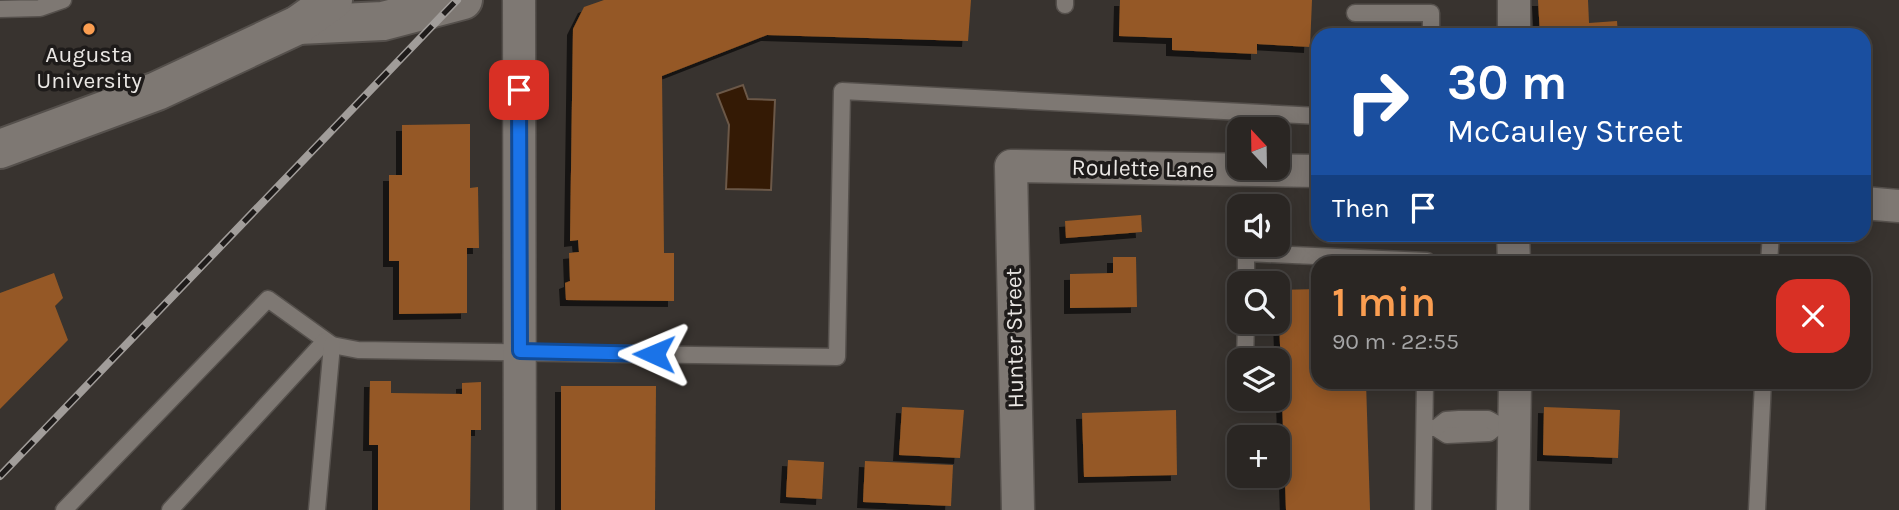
<!DOCTYPE html>
<html lang="en">
<head>
<meta charset="utf-8">
<style>
  :root { --surface:#2a2623; --page:#322e2b; --text:#f1f3f6; --muted:#a5a5a6; --line:#464341; --accent:#fb9e51 }
  body { margin:0; font-family:Karla,sans-serif; background:var(--page); color:var(--text); height:100vh; display:flex; flex-direction:column; font-size:26px; white-space:nowrap }
  * { box-sizing:border-box; margin:0 }
  p { font-size:23px; color:var(--muted) }
  .icon { flex:none; width:38px; height:38px; fill:none; stroke:currentColor; stroke-width:2; stroke-linecap:round; stroke-linejoin:round }
  .map { position:relative; flex:1; overflow:hidden }
  .panel { position:absolute; left:1311px; top:256px; width:560px; height:133px; display:flex; flex-direction:column; background:var(--surface); border-radius:21px; box-shadow:0 4px 18px #0003,0 0 0 2px var(--line) }
  .panel>* { flex:none }
  .banner { position:absolute; left:1311px; top:28px; width:560px; height:214px; border-radius:21px; box-shadow:0 4px 18px #0003,0 0 0 2px var(--line); background:#1a4fa0; color:#fff; overflow:hidden }
  .needle { width:46px; rotate:338deg }
  .buttons { position:absolute; left:1227px; top:117px; display:grid; gap:14px }
  .buttons a { display:grid; place-items:center; width:63px; height:63px; border-radius:14px; background:var(--surface); box-shadow:0 4px 18px #0003,0 0 0 2px var(--line); font-size:35px }
  .pin { position:absolute; display:grid; place-items:center; width:60px; height:60px; color:#fff; margin:-30px; border-radius:14px; box-shadow:0 4px 10px #0006 }
  .me { position:absolute; width:77px; margin:-38px; rotate:271deg; stroke-linejoin:round; filter:drop-shadow(0 0 5px #0008) }
  .turn { display:flex; align-items:center; gap:24px; height:147px; padding:0 21px; font-size:32px }
  .turn .icon { width:91px; height:91px; stroke-width:2.5 }
  .turn b { display:block; font-size:49px; line-height:60px }
  .then { display:flex; align-items:center; height:66px; padding:0 21px; background:#0003; gap:14px; font-size:26px }
  .round { display:grid; place-items:center; flex:none; width:74px; height:74px; border-radius:21px; background:var(--page) }
  .overview { display:flex; align-items:center; justify-content:space-between; height:119px; padding:0 21px }
  h1 { font-size:42px; font-weight:600; line-height:52px; color:var(--accent) }
  .map>svg:first-child { display:block }
  .water { fill:#341a05; stroke:#6b5848; stroke-width:2 }
  .building { fill:#955925; filter:url(#shadow) }
  .lines { fill:none; stroke-linecap:round; stroke-linejoin:round }
  .lane-casing { stroke:#55504c; stroke-width:19 }
  .street-casing { stroke:#55504c; stroke-width:35 }
  .secondary-casing { stroke:#55504c; stroke-width:42 }
  .lane { stroke:#7e7873; stroke-width:16 }
  .street { stroke:#7e7873; stroke-width:32 }
  .secondary { stroke:#7e7873; stroke-width:38 }
  .rail-casing { stroke:#a19d9a; stroke-width:8 }
  .rail { stroke:#1e1b1a; stroke-width:5; stroke-dasharray:16; stroke-linecap:butt }
  .route-casing { stroke:#114b97; stroke-width:18 }
  .route { stroke:#1a73e8; stroke-width:12 }
  .poi-dot { fill:#fb9e51; stroke:#1e1b1a; stroke-width:2.5 }
  .labels { text-anchor:middle; stroke-width:7; stroke-linejoin:round; paint-order:stroke }
  .poi-label { font-size:23px; fill:#eae7e4; stroke:#1e1b1a }
  .street-label { font-size:23px; fill:#eae7e4; stroke:#1e1b1a }
</style>
</head>
<body>
<div class="map">
<svg width="1899" height="510" viewBox="0 0 1899 510">
  <defs>
    <filter id="shadow"><feDropShadow dx="-6" dy="6" stdDeviation="0" flood-color="#0009"/></filter>
  </defs>
  <rect width="100%" height="100%" fill="#38332f"/>
  <polygon class="water" points="743,85 748,99 775,100 771,190 726,189 729,125 717,94"/>
  <g class="building">
    <polygon points="604,0 971,0 968,41 767,35 662,76 664,253 674,253 674,301 566,300 565,283 570,281 569,253 579,252 578,240 570,241 573,29 584,7"/>
    <polygon points="1120,0 1312,0 1310,47 1257,44 1257,54 1172,50 1172,38 1119,36"/>
    <polygon points="1538,0 1588,0 1589,23 1617,21 1618,35 1540,35"/>
    <polygon points="470,124 470,188 478,187 479,248 467,248 467,313 399,314 399,261 389,261 389,175 402,175 402,125"/>
    <polygon points="1141,215 1142,232 1066,238 1065,221"/>
    <polygon points="1113,257 1136,257 1137,307 1070,308 1070,274 1113,273"/>
    <polygon points="54,273 63,298 55,306 68,340 0,409 0,293"/>
    <polygon points="1318,289 1318,382 1366,382 1370,510 1286,510 1278,290"/>
    <polygon points="370,381 391,381 391,393 462,394 462,383 481,382 481,430 471,430 470,510 378,510 378,445 369,445"/>
    <polygon points="561,386 656,386 655,510 561,510"/>
    <polygon points="902,407 964,410 960,458 899,455"/>
    <polygon points="1544,407 1620,410 1618,458 1543,455"/>
    <polygon points="1176,410 1177,475 1084,477 1082,413"/>
    <polygon points="788,460 824,462 822,499 786,497"/>
    <polygon points="865,461 953,465 951,506 863,502"/>
  </g>
  <g class="lines">
    <defs>
      <g id="lane">
        <polyline points="1065,5 1065,0"/>
        <polyline points="0,9 40,8 63,0"/>
        <polyline points="1355,13 1431,13 1431,35"/>
        <polyline points="1769,262 1771,234"/>
        <polyline points="1246,284 1246,253 1427,261 1427,262"/>
        <polyline points="1245,360 1246,322"/>
        <polyline points="1426,428 1436,428 1447,435 1489,433 1499,425"/>
        <polyline points="1436,428 1446,420 1459,419 1488,419 1499,425 1515,425"/>
        <polyline points="64,510 268,299 332,345 358,350 837,357 842,91 1318,116"/>
        <polyline points="170,510 325,341"/>
        <polyline points="317,510 332,345"/>
        <polyline points="1423,510 1425,382"/>
        <polyline points="1757,510 1763,382"/>
      </g>
      <g id="street">
        <polyline points="519,0 520,510"/>
        <polyline points="1514,35 1514,0"/>
        <polyline points="1864,203 1899,206"/>
        <polyline points="1513,234 1514,262"/>
        <polyline points="1018,510 1011,166 1318,171"/>
        <polyline points="1513,510 1515,382"/>
      </g>
      <g id="secondary">
        <polyline points="298,25 383,21 463,0"/>
        <polyline points="0,149 157,91 298,25 333,0"/>
      </g>
    </defs>
    <use href="#lane" class="lane-casing"/>
    <use href="#street" class="street-casing"/>
    <use href="#secondary" class="secondary-casing"/>
    <use href="#lane" class="lane"/>
    <use href="#street" class="street"/>
    <use href="#secondary" class="secondary"/>
    <defs>
      <polyline id="rail" points="0,476 457,0"/>
    </defs>
    <use href="#rail" class="rail-casing"/>
    <use href="#rail" class="rail"/>
  </g>
  <g class="lines">
    <defs>
      <polyline id="route" points="519,90 520,351 654,354"/>
    </defs>
    <use href="#route" class="route-casing"/>
    <use href="#route" class="route"/>
  </g>
  <circle class="poi-dot" cx="89" cy="29" r="7"/>
  <g class="labels">
    <g class="poi-label">
      <text x="89" y="62">Augusta<tspan x="89" dy="26">University</tspan></text>
    </g>
    <g class="street-label">
      <text transform="translate(1143 168) rotate(1)" y="8">Roulette Lane</text>
      <text transform="translate(1014 338) rotate(-91)" y="8">Hunter Street</text>
    </g>
  </g>
</svg>
<div class="buttons">
<a><svg class="needle" viewBox="-14 -14 28 28"><path d="M0-13l5 13h-10z" fill="#e53935"/><path d="M0 13l5-13h-10z" fill="#a5a5a6"/></svg></a>
<a><svg class="icon" aria-label="sound" viewBox="0 0 24 24"><path d="M4 9h4l5-4v14l-5-4H4zM17 9q2 3 0 6"/></svg></a>
<a><svg class="icon" aria-label="search" viewBox="0 0 24 24"><circle cx="10" cy="10" r="6"/><path d="M15 15l6 6"/></svg></a>
<a><svg class="icon" aria-label="layers" viewBox="0 0 24 24"><path d="M12 4l9 5-9 5-9-5zM3 14l9 5 9-5"/></svg></a>
<a>+</a>
</div>
<div class="pin" style="left:519px;top:90px;background:#d93025"><svg class="icon" aria-label="arrive" viewBox="0 0 24 24"><path d="M6 21V4h12l-3 4 3 4H6"/></svg></div>
<svg class="me" style="left:654px;top:354px" viewBox="-20 -20 40 40"><path d="M0-17L14 15 0 8-14 15z" fill="#1a73e8" stroke="#fff" stroke-width="4"/></svg>
<div class="banner">
<div class="turn"><svg class="icon" aria-label="right" viewBox="0 0 24 24"><path d="M7 20v-9h11M14 6l5 5-5 5"/></svg><div><b>30 m</b>McCauley Street</div></div>
<div class="then">Then<svg class="icon" aria-label="arrive" viewBox="0 0 24 24"><path d="M6 21V4h12l-3 4 3 4H6"/></svg></div>
</div>
<section class="panel">
<div class="overview"><div><h1>1 min</h1><p>90 m · 22:55</p></div><a class="round" style="background:#d93025;color:#fff"><svg class="icon" aria-label="close" viewBox="0 0 24 24"><path d="M6 6l12 12M18 6L6 18"/></svg></a></div>
</section>
</div>
</body>
</html>
